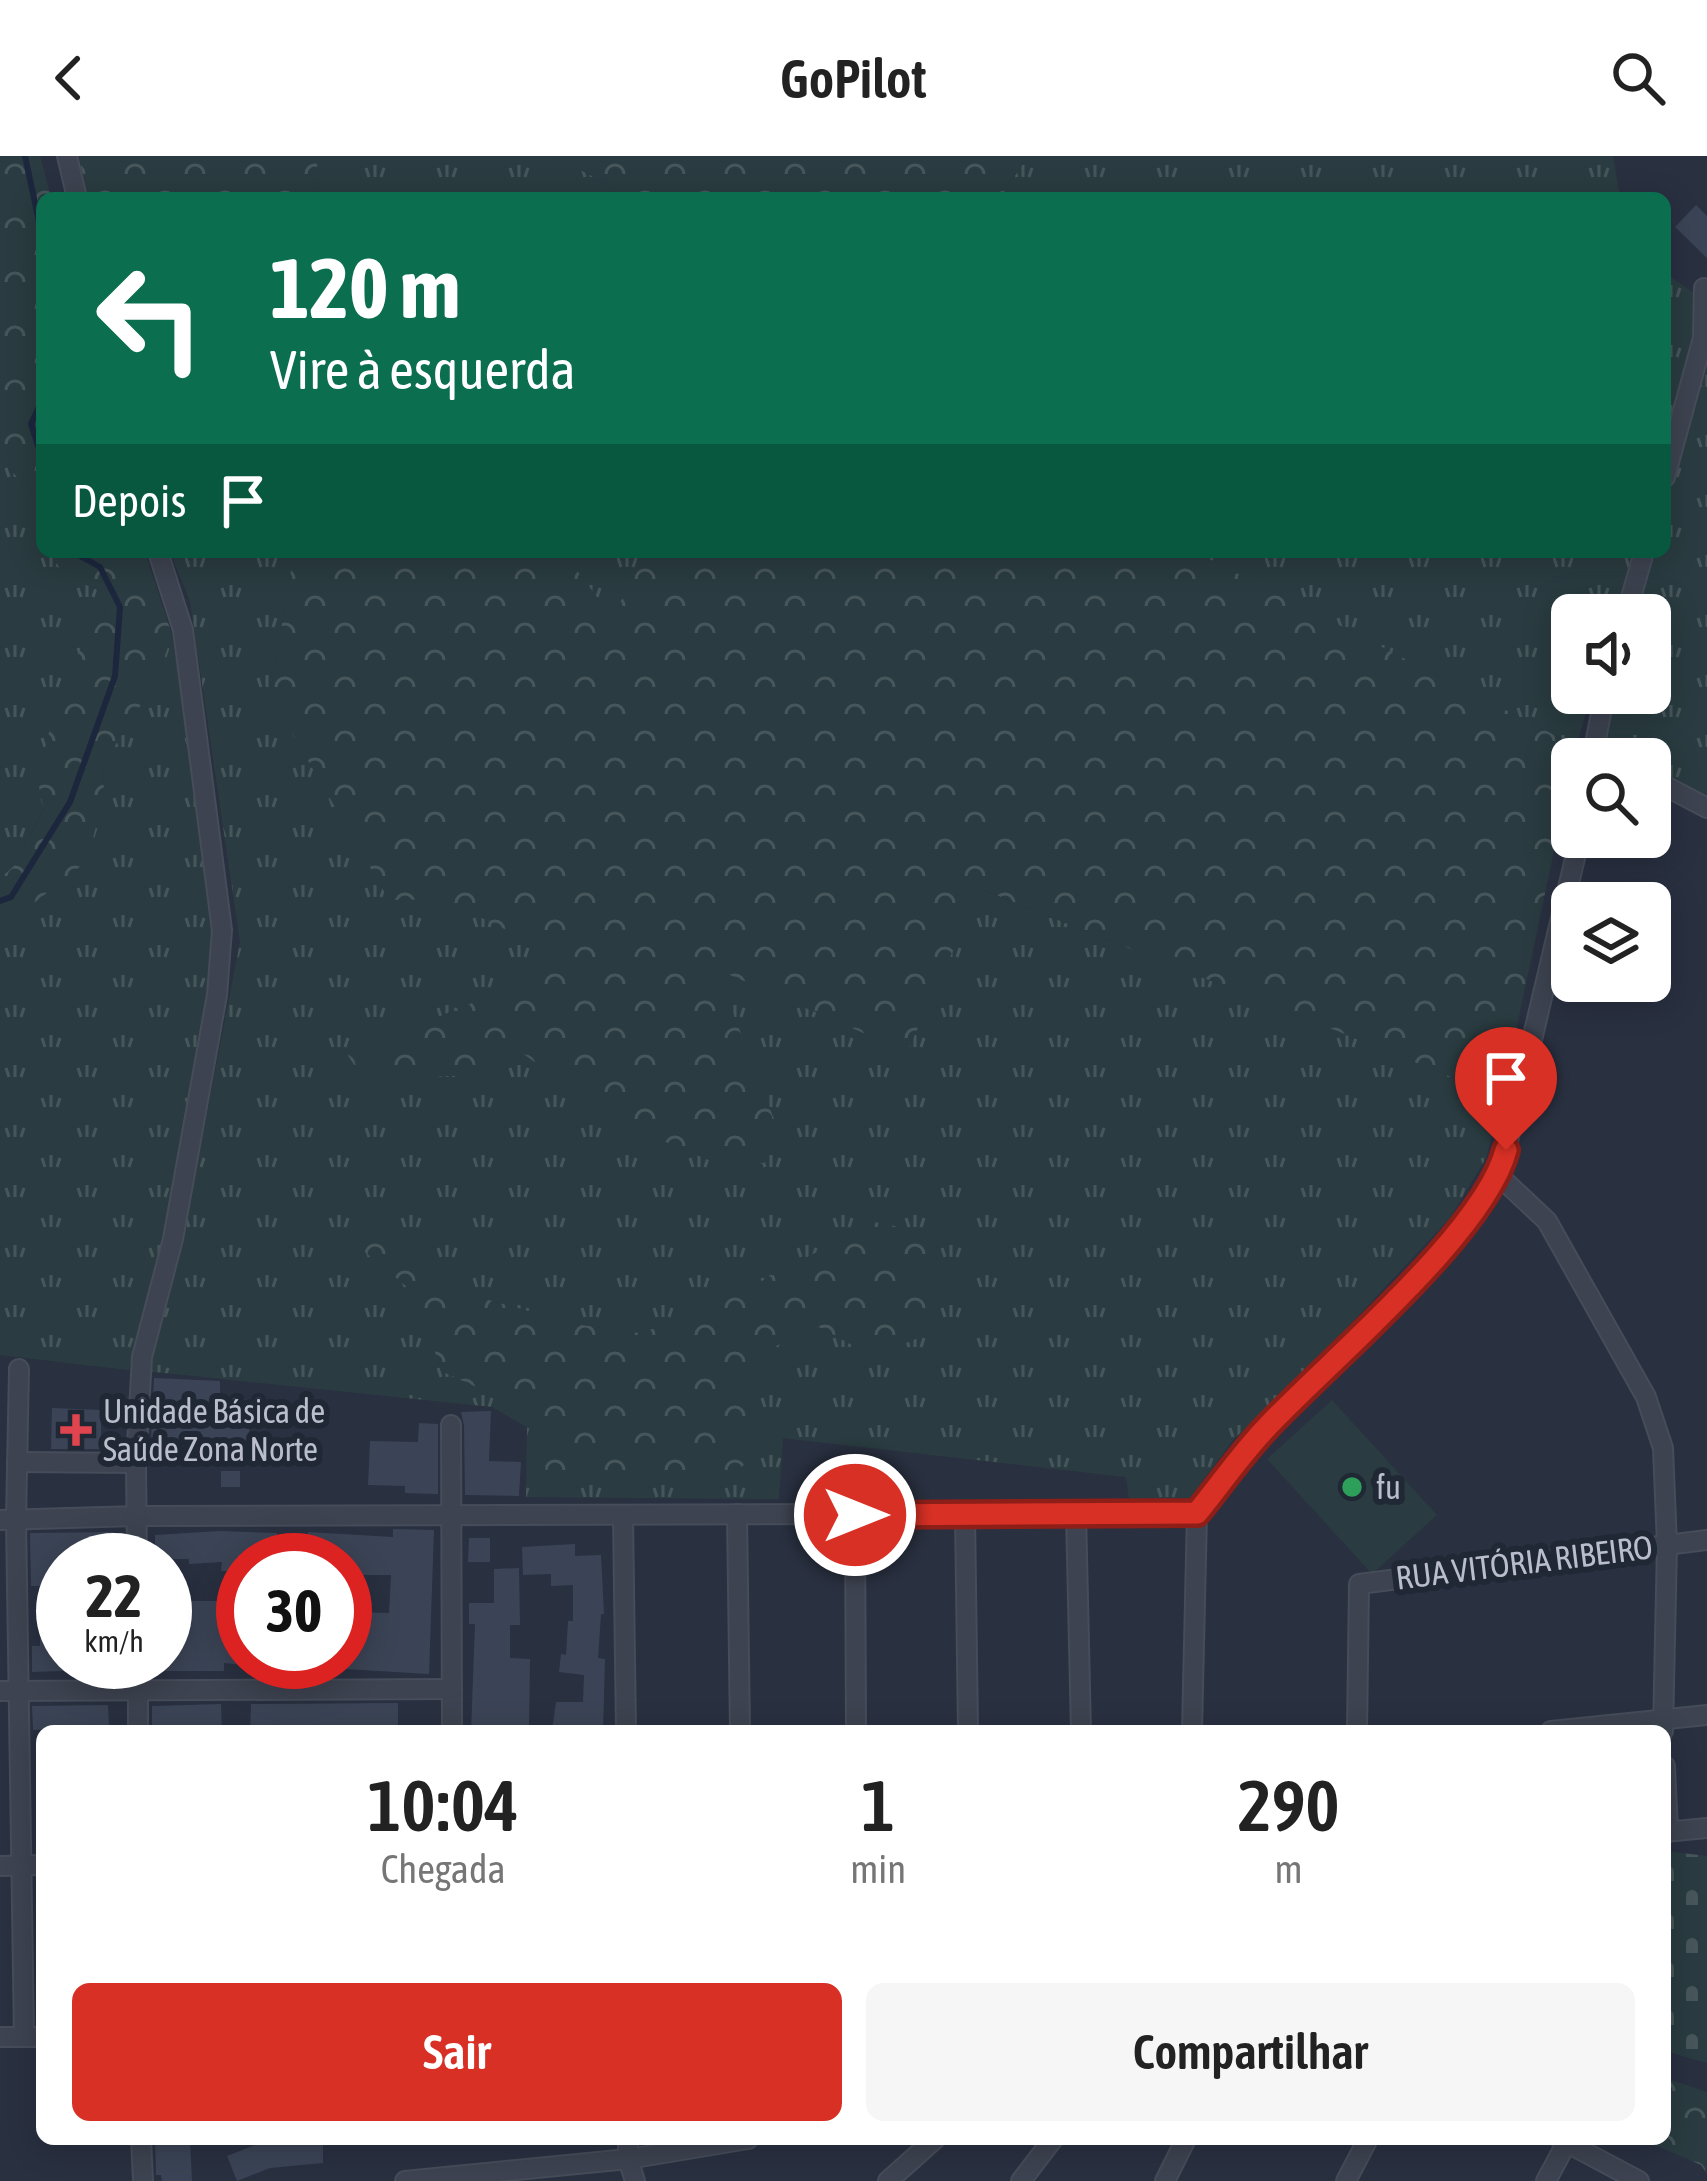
<!DOCTYPE html>
<html lang="pt">
<head>
<meta charset="utf-8">
<style>
  :root { --surface:#fff; --page:#f6f6f6; --text:#222; --muted:#767676; --accent:#d93025 }
  body { margin:0; font-family:"Asap Condensed",sans-serif; background:var(--page); color:var(--text); height:100vh; display:flex; flex-direction:column; font-size:45px; white-space:nowrap }
  * { box-sizing:border-box; margin:0 }
  p { font-size:39px; color:var(--muted) }
  .icon { flex:none; width:66px; height:66px; fill:none; stroke:currentColor; stroke-width:2; stroke-linecap:round; stroke-linejoin:round }
  .map { position:relative; flex:1; overflow:hidden }
  .side { position:absolute; left:36px; top:1569px; width:1635px; height:420px; display:flex; flex-direction:column; background:var(--surface); border-radius:18px; box-shadow:0 6px 30px #0003 }
  .side>* { flex:none }
  .hud { position:absolute; left:36px; top:36px; width:1635px; height:366px; border-radius:18px; box-shadow:0 6px 30px #0003; background:#0b6e4f; color:#fff; overflow:hidden }
  .tools { position:absolute; left:1551px; top:438px; display:grid; gap:24px }
  .tools a { display:grid; place-items:center; width:120px; height:120px; border-radius:18px; background:var(--surface); box-shadow:0 6px 30px #0003; font-size:60px }
  .speed { position:absolute; left:36px; top:1377px; display:flex; gap:24px; font-size:60px; font-weight:700; text-align:center }
  .speed>* { display:grid; place-content:center; width:156px; height:156px; border-radius:50%; background:var(--surface); box-shadow:0 6px 30px #0003; line-height:1 }
  .speed small { font-size:30px; font-weight:400 }
  .speed .limit { border:18px solid #d22; background:#fff; color:#111 }
  .pin { position:absolute; display:grid; place-items:center; width:102px; height:102px; color:#fff; margin:-123px -51px; border-radius:50% 50% 50% 0; rotate:-45deg; box-shadow:0 0 12px #0007 }
  .pin .icon { rotate:45deg }
  .me { position:absolute; width:132px; margin:-66px; rotate:90deg; stroke-linejoin:round; filter:drop-shadow(0 0 9px #0008) }
  .turn { display:flex; align-items:center; gap:42px; height:252px; padding:0 36px; font-size:54px }
  .turn .icon { width:156px; height:156px; stroke-width:2.5 }
  .turn b { display:block; font-size:84px; line-height:102px }
  .then { display:flex; align-items:center; height:114px; padding:0 36px; background:#0003; gap:24px; font-size:45px }
  .eta { display:flex; justify-content:space-evenly; align-items:center; height:204px; text-align:center }
  .eta b { font-size:72px; font-weight:600; line-height:84px }
  .action { display:flex; gap:24px; margin-top:auto; padding:24px 36px }
  .action a { flex:1; height:138px; border-radius:18px; background:var(--accent); color:#fff; font-size:48px; font-weight:600; line-height:138px; text-align:center }
  .action a+a { background:var(--page); color:var(--text) }
  header { display:flex; justify-content:space-between; align-items:center; height:156px; padding:0 36px; background:var(--surface); font-size:54px; font-weight:600 }
  .map>svg:first-child { display:block }
  .grass { fill:url(#grass-tufts); fill-rule:evenodd }
  .forest { fill:url(#forest-crowns) }
  .cemetery { fill:url(#cemetery-stones) }
  .pitch { fill:#2a3c41 }
  .lines { fill:none; stroke-linecap:round; stroke-linejoin:round }
  .stream { stroke:#1c273e; stroke-width:6 }
  .building { fill:#3b4456; fill-rule:evenodd }
  .minor-casing { stroke:#464c59; stroke-width:22 }
  .minor { stroke:#3d4350; stroke-width:18 }
  .route-casing { stroke:#8d1f18; stroke-width:30 }
  .route { stroke:#d93025; stroke-width:21 }
  .health-dot { fill:#e0444e; stroke:#212835; stroke-width:4.5 }
  .leisure-dot { fill:#2e9e5b; stroke:#212835; stroke-width:4.5 }
  .labels { text-anchor:middle; stroke-width:12; stroke-linejoin:round; paint-order:stroke }
  .poi-label { font-size:33px; fill:#b9beca; stroke:#212835; text-anchor:start }
  .street-label { font-size:33px; fill:#b9beca; stroke:#212835 }
</style>
</head>
<body>
<header><svg class="icon" aria-label="back" viewBox="0 0 24 24"><path d="M15 5l-7 7 7 7"/></svg>GoPilot<svg class="icon" aria-label="search" viewBox="0 0 24 24"><circle cx="10" cy="10" r="6"/><path d="M15 15l6 6"/></svg></header>
<div class="map">
<svg width="1707" height="2025" viewBox="0 0 1707 2025">
  <defs>
    <pattern id="grass-tufts" width="24" height="20" patternUnits="userSpaceOnUse" patternTransform="scale(3)"><rect width="24" height="20" fill="#2a3c41"/><path d="M3 7l-1-3M5 7V3M7 7l1-3M15 17l-1-3M17 17v-4M19 17l1-3" fill="none" stroke="#47565b"/></pattern>
    <pattern id="forest-crowns" width="20" height="18" patternUnits="userSpaceOnUse" patternTransform="scale(3)"><rect width="20" height="18" fill="#2a3c41"/><path d="M2 6a3 3 0 1 1 6 0M12 15a3 3 0 1 1 6 0" fill="none" stroke="#47565b"/></pattern>
    <pattern id="cemetery-stones" width="16" height="16" patternUnits="userSpaceOnUse" patternTransform="scale(3)"><rect width="16" height="16" fill="#2a3c41"/><path d="M2 7V4a2 2 0 0 1 4 0v3zM10 15v-3a2 2 0 0 1 4 0v3z" fill="#47565b"/></pattern>
  </defs>
  <rect width="100%" height="100%" fill="#293040"/>
  <g class="grass">
    <polygon points="317,0 553,0 635,42 318,42"/>
    <polygon points="1028,0 1613,0 1620,42 1000,42"/>
    <polygon points="1665,117 1698,140 1698,183 1665,294"/>
    <polygon points="1707,157 1707,648 1650,617 1650,603 1625,603 1602,592 1616,537 1650,537 1650,459 1636,459 1651,396 1665,396 1665,342 1705,185"/>
    <path d="M0 301 42 350V396H52C57 418 81 426 100 435L106 458 82 491 37 622 44 653 13 711 0 722Z"/>
    <path d="M170 396H294L270 539 389 743H443L559 799 492 839 348 898 364 924 522 896 621 967 774 963 715 812 980 733 1502 941 1486 1002 1450 1062 1311 1210 1233 1284 1190 1342 1129 1343 1126 1321 783 1282 779 1343 526 1341 527 1271 492 1251 146 1215 183 1082 240 786 190 445ZM376 1071 467 1138 574 1168 640 1177 699 1158 939 1100 873 1200 817 1170 755 1200 742 1229 755 1293 547 1322 543 1277 516 1248 441 1214 417 1139 350 1083Z"/>
    <polygon points="563,396 648,396 612,462"/>
    <polygon points="1195,396 1634,396 1615,459 1572,459 1572,537 1592,537 1576,590"/>
    <polygon points="172,479 216,775 215,808 165,1086 129,1214 0,1199 0,754 104,640 103,608 156,525"/>
  </g>
  <g class="forest">
    <polygon points="0,0 40,0 51,42 42,42 42,350 0,301"/>
    <polygon points="79,0 317,0 318,42 87,42"/>
    <polygon points="553,0 1028,0 1000,42 635,42"/>
    <path d="M52 396H145L172 479 156 525 103 608 104 640 87 705 24 755 0 754V722L13 711 44 654 37 622 54 558 82 491 106 458 100 435C81 426 57 418 52 396Z"/>
    <polygon points="294,396 563,396 612,461 648,396 1195,396 1576,590 1502,941 981,733 907,896 716,813 774,963 768,1006 732,1014 621,967 522,897 494,918 364,924 347,898 492,839 558,799 443,743 389,744 270,539"/>
    <polygon points="874,1066 905,1072 939,1100 921,1181 873,1200 817,1170 755,1200 742,1229 755,1293 737,1318 589,1317 546,1322 543,1277 516,1249 441,1215 417,1139 348,1082 375,1070 467,1138 574,1168 640,1177 699,1158"/>
    <polygon points="1665,1922 1707,1936 1707,2018 1701,2009 1642,1983 1665,1983"/>
  </g>
  <polygon class="cemetery" points="1665,1695 1707,1700 1707,1907 1665,1895"/>
  <polygon class="pitch" points="1332,1244 1437,1359 1372,1418 1267,1303"/>
  <g class="lines">
    <g class="stream">
      <polyline points="25,0 42,80"/>
      <polyline points="42,244 31,268 42,302"/>
      <polyline points="0,745 11,741 70,646 115,520 120,451 100,411 73,396"/>
    </g>
  </g>
  <g class="building">
    <polygon points="1696,49 1707,60 1707,102 1675,71"/>
    <polygon points="154,1222 220,1225 220,1241 252,1244 248,1287 151,1285"/>
    <polygon points="52,1252 101,1254 101,1293 51,1293"/>
    <polygon points="491,1255 489,1305 521,1306 519,1340 465,1339 464,1269 461,1256"/>
    <polygon points="419,1267 438,1268 438,1338 405,1337 405,1330 368,1329 370,1285 418,1286"/>
    <rect x="221" y="1315" width="19" height="16"/>
    <path d="M393 1373 434 1374 429 1518 345 1513V1404H308V1376L393 1381ZM360 1419H391L389 1457 360 1456Z"/>
    <polygon points="220,1375 277,1377 276,1404 243,1404 243,1415 221,1415 222,1406 189,1408 189,1403 155,1403 155,1379"/>
    <polygon points="114,1376 113,1401 62,1400 63,1515 32,1516 32,1490 40,1490 40,1430 31,1430 30,1377"/>
    <polygon points="469,1382 490,1382 490,1406 468,1406"/>
    <polygon points="575,1388 575,1400 601,1399 604,1458 601,1458 598,1502 605,1503 603,1575 552,1575 556,1546 583,1546 584,1519 559,1516 561,1498 566,1499 568,1465 573,1465 573,1429 551,1430 551,1418 523,1419 522,1391"/>
    <polygon points="519,1412 520,1469 510,1469 510,1502 530,1503 529,1575 471,1575 475,1468 469,1468 469,1447 494,1447 494,1413"/>
    <polygon points="165,1445 243,1445 243,1509 224,1507 224,1515 165,1515"/>
    <polygon points="398,1547 398,1575 250,1575 251,1548"/>
    <polygon points="221,1548 222,1575 152,1575 152,1550"/>
    <polygon points="108,1549 109,1569 33,1574 32,1550"/>
    <polygon points="155,1983 190,1983 192,2025 162,2025 161,2019 156,2019"/>
    <polygon points="260,1983 323,1983 323,2007 270,2012 237,2025 227,2000 260,1987"/>
  </g>
  <g class="lines">
    <defs>
      <g id="minor">
        <polyline points="67,0 77,42"/>
        <polyline points="1665,321 1703,182 1704,132"/>
        <polyline points="1626,459 1644,396"/>
        <polyline points="1592,603 1605,537"/>
        <polyline points="1650,622 1707,652"/>
        <polyline points="1498,1019 1547,1065 1646,1241 1663,1292 1667,1389 1663,1575"/>
        <polyline points="19,1213 16,1364 24,1881"/>
        <polyline points="451,1269 452,1575"/>
        <polyline points="17,1306 136,1307"/>
        <polyline points="1076,1357 1081,1575"/>
        <path d="M1197 1357C1220 1329 1241 1298 1267 1271 1330 1204 1484 1078 1506 994L1580 681"/>
        <polyline points="737,1358 740,1575"/>
        <polyline points="965,1358 968,1575"/>
        <polyline points="855,1359 856,1575"/>
        <polyline points="623,1360 626,1575"/>
        <polyline points="0,1364 137,1360 1197,1357"/>
        <polyline points="137,1404 136,1307 142,1201 173,1083 217,839 222,774 183,474 158,396"/>
        <polyline points="138,1506 138,1575"/>
        <polyline points="0,1535 452,1533"/>
        <polyline points="1192,1575 1197,1357"/>
        <polyline points="1357,1575 1359,1428 1707,1384"/>
        <polyline points="1551,1575 1707,1559"/>
        <polyline points="1665,1610 1668,1676"/>
        <polyline points="1665,1676 1707,1672"/>
        <polyline points="0,1710 42,1709"/>
        <polyline points="0,1881 42,1881"/>
        <polyline points="141,1983 143,2025"/>
        <polyline points="628,1983 628,2003 635,2025"/>
        <polyline points="1560,1983 1639,2025"/>
        <polyline points="405,2025 628,2003 748,1983"/>
        <polyline points="888,2025 935,1983"/>
        <polyline points="1021,2025 1053,1983"/>
        <polyline points="1165,2025 1186,1983"/>
        <polyline points="1346,2025 1368,1983"/>
        <polyline points="1546,2025 1567,1986"/>
      </g>
    </defs>
    <use href="#minor" class="minor-casing"/>
    <use href="#minor" class="minor"/>
  </g>
  <g class="lines">
    <defs>
      <path id="route" d="M855 1359 1197 1357C1220 1329 1241 1298 1267 1271 1329 1205 1485 1076 1506 994"/>
    </defs>
    <use href="#route" class="route-casing"/>
    <use href="#route" class="route"/>
  </g>
  <path class="health-dot" d="M70 1256h12v12h12v12h-12v12h-12v-12h-12v-12h12z"/>
  <circle class="leisure-dot" cx="1352" cy="1331" r="12"/>
  <g class="labels">
    <g class="poi-label">
      <text x="103" y="1267">Unidade Básica de<tspan x="103" dy="38">Saúde Zona Norte</tspan></text>
      <text x="1376" y="1343">fu</text>
    </g>
    <g class="street-label">
      <text transform="translate(1524 1406) rotate(-7)" y="12">RUA VITÓRIA RIBEIRO</text>
    </g>
  </g>
</svg>
<div class="tools">
<a><svg class="icon" aria-label="sound" viewBox="0 0 24 24"><path d="M4 9h4l5-4v14l-5-4H4zM17 9q2 3 0 6"/></svg></a>
<a><svg class="icon" aria-label="search" viewBox="0 0 24 24"><circle cx="10" cy="10" r="6"/><path d="M15 15l6 6"/></svg></a>
<a><svg class="icon" aria-label="layers" viewBox="0 0 24 24"><path d="M12 4l9 5-9 5-9-5zM3 14l9 5 9-5"/></svg></a>
</div>
<div class="speed"><div>22<small>km/h</small></div><div class="limit">30</div></div>
<div class="pin" style="left:1506px;top:994px;background:#d93025"><svg class="icon" aria-label="arrive" viewBox="0 0 24 24"><path d="M6 21V4h12l-3 4 3 4H6"/></svg></div>
<svg class="me" style="left:855px;top:1359px" viewBox="-20 -20 40 40"><circle r="17" fill="#d93025" stroke="#fff" stroke-width="3"/><path d="M0-11L8 9 0 5-8 9z" fill="#fff"/></svg>
<div class="hud">
<div class="turn"><svg class="icon" aria-label="left" viewBox="0 0 24 24"><path d="M17 20v-9H6M10 6l-5 5 5 5"/></svg><div><b>120 m</b>Vire à esquerda</div></div>
<div class="then">Depois<svg class="icon" aria-label="arrive" viewBox="0 0 24 24"><path d="M6 21V4h12l-3 4 3 4H6"/></svg></div>
</div>
<section class="side">
<div class="eta">
<div><b>10:04</b><p>Chegada</p></div>
<div><b>1</b><p>min</p></div>
<div><b>290</b><p>m</p></div>
</div>
<div class="action"><a>Sair</a><a>Compartilhar</a></div>
</section>
</div>
</body>
</html>
